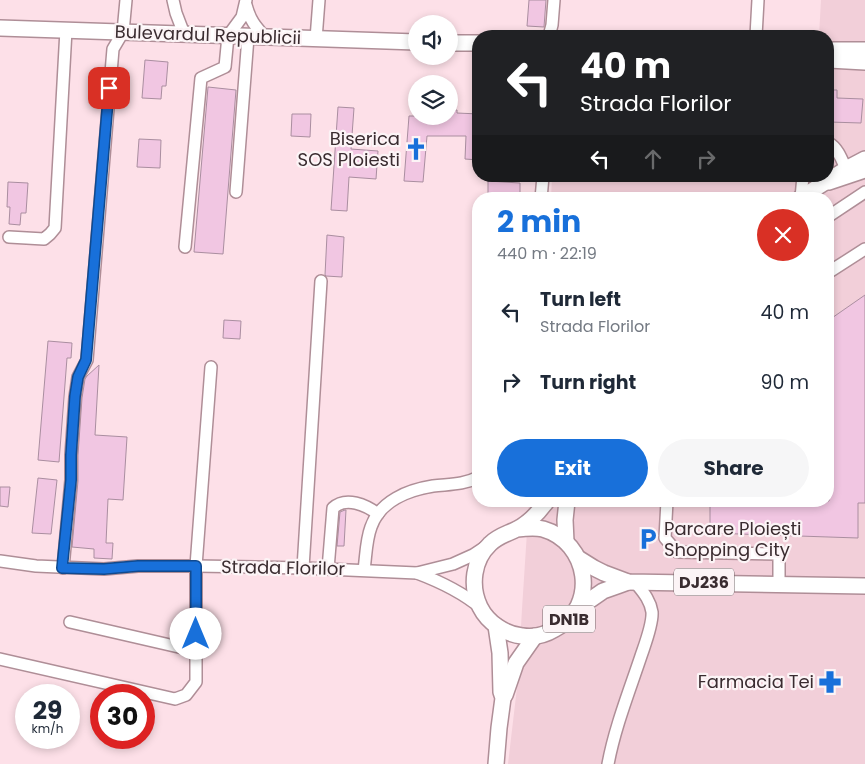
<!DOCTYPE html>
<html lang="en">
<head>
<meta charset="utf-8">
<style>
  :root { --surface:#fff; --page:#f6f6f7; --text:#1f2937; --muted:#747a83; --accent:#1870da }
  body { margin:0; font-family:Poppins,sans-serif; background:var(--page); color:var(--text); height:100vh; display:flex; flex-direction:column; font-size:19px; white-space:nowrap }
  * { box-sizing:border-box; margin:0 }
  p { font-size:16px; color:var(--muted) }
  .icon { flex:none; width:28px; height:28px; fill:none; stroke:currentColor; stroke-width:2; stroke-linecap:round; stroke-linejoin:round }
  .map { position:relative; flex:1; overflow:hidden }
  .drawer { position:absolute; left:472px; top:192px; width:362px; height:315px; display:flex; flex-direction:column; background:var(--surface); border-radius:20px; box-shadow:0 2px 8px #0003 }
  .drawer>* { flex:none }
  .top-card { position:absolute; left:472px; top:30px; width:362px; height:152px; border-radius:20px; box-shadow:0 2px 8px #0003; background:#202124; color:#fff; overflow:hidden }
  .tools { position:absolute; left:408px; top:15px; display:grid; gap:10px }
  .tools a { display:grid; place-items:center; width:50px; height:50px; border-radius:50%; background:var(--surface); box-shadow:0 2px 8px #0003; font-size:25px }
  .speed { position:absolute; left:15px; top:684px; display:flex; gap:10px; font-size:25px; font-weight:700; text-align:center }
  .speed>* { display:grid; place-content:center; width:65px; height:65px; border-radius:50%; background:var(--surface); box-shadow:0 2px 8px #0003; line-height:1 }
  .speed small { font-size:12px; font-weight:400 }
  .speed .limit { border:8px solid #d22; background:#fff; color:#111 }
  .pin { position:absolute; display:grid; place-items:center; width:42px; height:42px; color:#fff; margin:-21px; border-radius:10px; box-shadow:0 2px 8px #0006 }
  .me { position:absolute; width:55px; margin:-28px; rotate:0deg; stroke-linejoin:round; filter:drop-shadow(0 0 4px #0008) }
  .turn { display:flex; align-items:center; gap:18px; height:105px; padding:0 25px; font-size:22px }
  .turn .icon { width:65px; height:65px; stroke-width:2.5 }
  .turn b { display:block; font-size:35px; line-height:42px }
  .lanes { display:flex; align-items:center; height:48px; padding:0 25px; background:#0003; justify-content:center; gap:25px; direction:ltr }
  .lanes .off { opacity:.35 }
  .round { display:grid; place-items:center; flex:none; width:52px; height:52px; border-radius:26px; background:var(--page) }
  .overview { display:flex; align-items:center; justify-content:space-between; height:85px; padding:0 25px }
  h1 { font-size:30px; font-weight:700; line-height:38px; color:var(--accent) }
  .cta { display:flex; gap:10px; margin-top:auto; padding:10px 25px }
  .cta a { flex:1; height:58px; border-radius:30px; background:var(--accent); color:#fff; font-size:20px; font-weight:700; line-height:58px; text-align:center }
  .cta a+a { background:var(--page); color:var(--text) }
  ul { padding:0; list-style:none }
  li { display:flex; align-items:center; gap:15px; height:70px; padding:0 25px }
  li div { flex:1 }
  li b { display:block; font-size:19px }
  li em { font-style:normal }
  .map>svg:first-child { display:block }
  .built { fill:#f2cfd9 }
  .building { fill:#f1c6e2; stroke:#aa8ea0 }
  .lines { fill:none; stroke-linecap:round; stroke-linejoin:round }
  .minor-casing { stroke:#af8e97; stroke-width:14 }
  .major-casing { stroke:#af8e97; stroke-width:18 }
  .minor { stroke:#fff; stroke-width:11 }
  .major { stroke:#fff; stroke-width:15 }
  .route-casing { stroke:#10498e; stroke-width:12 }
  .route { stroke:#1870da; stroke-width:9 }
  .labels { text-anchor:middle; stroke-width:4.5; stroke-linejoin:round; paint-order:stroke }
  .shield { fill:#fcf4f6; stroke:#74686b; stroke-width:1 }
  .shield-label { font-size:16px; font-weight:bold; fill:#3a2c30 }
  .street-label { font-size:18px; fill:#3a2c30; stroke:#fcf4f6 }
  .poi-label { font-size:18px; fill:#3a2c30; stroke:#fcf4f6; text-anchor:end }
</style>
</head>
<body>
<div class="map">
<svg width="865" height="764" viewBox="0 0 865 764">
  <rect width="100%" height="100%" fill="#fde0e8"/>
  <g class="built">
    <polygon points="821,0 865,0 865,764 508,764 518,679 522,609 529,501 829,501 829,199 551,199 552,176 829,176 829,36 819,36"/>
    <polygon points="563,31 705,36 562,36"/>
  </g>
  <g class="building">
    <polygon points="529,0 546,0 544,27 527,26"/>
    <polygon points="145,60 168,62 166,86 162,86 161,99 142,98"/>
    <polygon points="208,87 236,90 223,254 194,252"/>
    <polygon points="829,90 837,90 837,98 863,99 861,123 829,122"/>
    <polygon points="338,107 354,108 351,149 378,151 376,179 349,177 347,211 331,210"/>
    <polygon points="449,110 457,110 457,113 479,114 479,160 465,159 466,136 427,136 423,182 404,181 409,116 449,116"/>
    <polygon points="292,114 311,114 310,137 291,136"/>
    <polygon points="139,139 161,140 160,168 137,167"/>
    <polygon points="488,181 520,183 520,196 488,194"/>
    <polygon points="8,182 28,183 26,213 21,213 20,225 9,224 10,207 7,207"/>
    <polygon points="327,235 344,237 342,277 326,276 325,275"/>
    <polygon points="865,295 865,503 858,503 858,538 710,533 710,501 829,501 829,320"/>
    <polygon points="224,320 241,321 240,339 223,338"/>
    <polygon points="48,341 72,343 71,358 67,358 59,462 38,460"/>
    <polygon points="99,365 95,435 127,437 123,500 108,499 106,543 113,543 112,559 94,558 94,549 72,547 78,481 78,455 82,398 85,379 87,376"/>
    <polygon points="38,478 57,480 51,534 32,533"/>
    <polygon points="0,487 10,487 8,507 0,506"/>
    <polygon points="345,510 346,510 344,546 337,546 340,512"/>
  </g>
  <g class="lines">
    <defs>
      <g id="minor">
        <polyline points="173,0 176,13 184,34"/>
        <path d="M246 5C250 20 255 26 265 37"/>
        <polyline points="549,36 552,25 554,0"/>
        <polyline points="756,36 758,0"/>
        <polyline points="316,39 319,0"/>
        <path d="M829 143C838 148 842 160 846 169"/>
        <polyline points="829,184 865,172"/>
        <polyline points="236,192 248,37"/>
        <polyline points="801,198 803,176"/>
        <polyline points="541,199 543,176"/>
        <polyline points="829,216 865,192"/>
        <polyline points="9,237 44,239 50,234 55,228 66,30"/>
        <polyline points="185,247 201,78 225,67 228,36 242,17 246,0"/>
        <polyline points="829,272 865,249"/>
        <polyline points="667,501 665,538 677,552 779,554 779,584"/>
        <polyline points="0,561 36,566 104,569 138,566 196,566 303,568 417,573 453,564 473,555 485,547"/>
        <polyline points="63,568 71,480 71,455 75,397 78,377 87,360 113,49 123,32 126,0"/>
        <polyline points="303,568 321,281"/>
        <path d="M328 569 333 508C346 496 366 505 378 514"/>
        <path d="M364 570C366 556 366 540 371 527 380 501 408 490 433 486 450 484 463 485 479 477"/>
        <path d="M417 573C441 582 462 592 481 608"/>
        <polyline points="70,622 196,651"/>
        <polyline points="0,659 175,699 186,695 196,682 196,566 211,367"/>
        <path d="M608 764C615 727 629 692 641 656 645 644 653 624 652 612 650 599 642 591 635 582"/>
      </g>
      <g id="major">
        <polyline points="0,28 416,42"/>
        <polyline points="449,43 479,43"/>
        <polyline points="829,50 865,50"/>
        <polyline points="829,60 865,62"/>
        <polyline points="799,199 846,169 865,159"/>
        <path d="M517 529C526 528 535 527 543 529 589 542 599 607 555 629 545 635 534 638 522 636 505 634 488 623 480 607 470 586 473 560 490 544 498 536 507 534 517 529 529 523 539 512 547 501"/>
        <polyline points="566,542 565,520 567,501"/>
        <polyline points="578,558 594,568 604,573 628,582 865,586"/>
        <polyline points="577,609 603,591 620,585 628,582"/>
        <polyline points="505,695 516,663 535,636"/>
        <polyline points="496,764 499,728 503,698 501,692 500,653 496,626"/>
      </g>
    </defs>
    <use href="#minor" class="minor-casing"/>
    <use href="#major" class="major-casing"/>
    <use href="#minor" class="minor"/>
    <use href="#major" class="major"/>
  </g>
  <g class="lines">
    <defs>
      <polyline id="route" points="109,88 86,360 78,377 75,396 71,455 71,480 62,568 104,569 138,566 196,566 196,634"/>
    </defs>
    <use href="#route" class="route-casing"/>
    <use href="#route" class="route"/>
  </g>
  <defs>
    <symbol id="church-bare" viewBox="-9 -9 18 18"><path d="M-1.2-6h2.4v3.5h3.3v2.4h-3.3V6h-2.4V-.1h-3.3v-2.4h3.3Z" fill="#1870da" stroke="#fcf4f6" stroke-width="2.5" paint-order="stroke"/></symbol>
    <symbol id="parking-bare" viewBox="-9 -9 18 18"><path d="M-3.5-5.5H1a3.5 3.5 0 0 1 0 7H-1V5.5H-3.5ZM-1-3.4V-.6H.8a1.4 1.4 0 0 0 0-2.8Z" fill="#1870da" stroke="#fcf4f6" stroke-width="2.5" paint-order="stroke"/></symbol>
    <symbol id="pharmacy-bare" viewBox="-9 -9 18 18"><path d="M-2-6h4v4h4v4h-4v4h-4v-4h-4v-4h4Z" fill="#1870da" stroke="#fcf4f6" stroke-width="2.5" paint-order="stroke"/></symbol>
  </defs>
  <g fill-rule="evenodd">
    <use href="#church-bare" x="400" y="133" width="32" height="32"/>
    <use href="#parking-bare" x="632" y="523" width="32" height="32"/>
    <use href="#pharmacy-bare" x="814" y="666" width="32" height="32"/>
  </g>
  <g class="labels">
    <g class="shield">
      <rect x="674" y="568.5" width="60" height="27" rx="4"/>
      <rect x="543" y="605.5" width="52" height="27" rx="4"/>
    </g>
    <g class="shield-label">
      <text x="704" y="588">DJ236</text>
      <text x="569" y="625">DN1B</text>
    </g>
    <g class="street-label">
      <text transform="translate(208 35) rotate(2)" y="6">Bulevardul Republicii</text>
      <text transform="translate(283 568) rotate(1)" y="6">Strada Florilor</text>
    </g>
    <g class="poi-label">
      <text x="400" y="145">Biserica<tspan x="400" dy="21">SOS Ploiesti</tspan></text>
      <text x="664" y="535" text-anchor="start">Parcare Ploiești<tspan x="664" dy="21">Shopping City</tspan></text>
      <text x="814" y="688">Farmacia Tei</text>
    </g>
  </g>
</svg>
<div class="tools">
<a><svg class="icon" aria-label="sound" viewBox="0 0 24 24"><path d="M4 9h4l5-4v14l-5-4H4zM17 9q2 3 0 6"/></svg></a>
<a><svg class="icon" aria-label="layers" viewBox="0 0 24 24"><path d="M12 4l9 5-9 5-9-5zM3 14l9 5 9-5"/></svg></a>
</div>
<div class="speed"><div>29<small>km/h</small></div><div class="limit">30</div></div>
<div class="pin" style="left:109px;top:88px;background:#d93025"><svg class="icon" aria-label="arrive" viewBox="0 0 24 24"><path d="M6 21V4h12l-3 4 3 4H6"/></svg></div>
<svg class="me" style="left:196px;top:634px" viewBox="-20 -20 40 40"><circle r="19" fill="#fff"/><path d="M0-13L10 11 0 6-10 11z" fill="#1870da"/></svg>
<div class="top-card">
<div class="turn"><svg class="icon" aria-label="left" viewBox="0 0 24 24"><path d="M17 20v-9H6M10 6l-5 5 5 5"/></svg><div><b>40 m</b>Strada Florilor</div></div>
<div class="lanes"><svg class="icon" aria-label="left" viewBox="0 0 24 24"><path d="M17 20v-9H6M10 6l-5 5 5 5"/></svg><svg class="icon off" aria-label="ahead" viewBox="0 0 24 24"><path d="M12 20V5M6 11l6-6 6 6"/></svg><svg class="icon off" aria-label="right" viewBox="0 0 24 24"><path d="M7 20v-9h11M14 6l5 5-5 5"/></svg></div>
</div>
<section class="drawer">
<div class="overview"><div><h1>2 min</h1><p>440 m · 22:19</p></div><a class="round" style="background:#d93025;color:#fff"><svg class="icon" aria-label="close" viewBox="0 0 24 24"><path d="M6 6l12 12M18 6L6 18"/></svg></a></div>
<ul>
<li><svg class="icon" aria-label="left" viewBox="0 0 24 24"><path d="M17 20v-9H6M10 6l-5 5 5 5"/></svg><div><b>Turn left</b><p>Strada Florilor</p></div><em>40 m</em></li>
<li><svg class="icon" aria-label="right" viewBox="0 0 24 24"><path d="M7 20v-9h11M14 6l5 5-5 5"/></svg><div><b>Turn right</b></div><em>90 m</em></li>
</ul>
<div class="cta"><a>Exit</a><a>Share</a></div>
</section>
</div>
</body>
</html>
